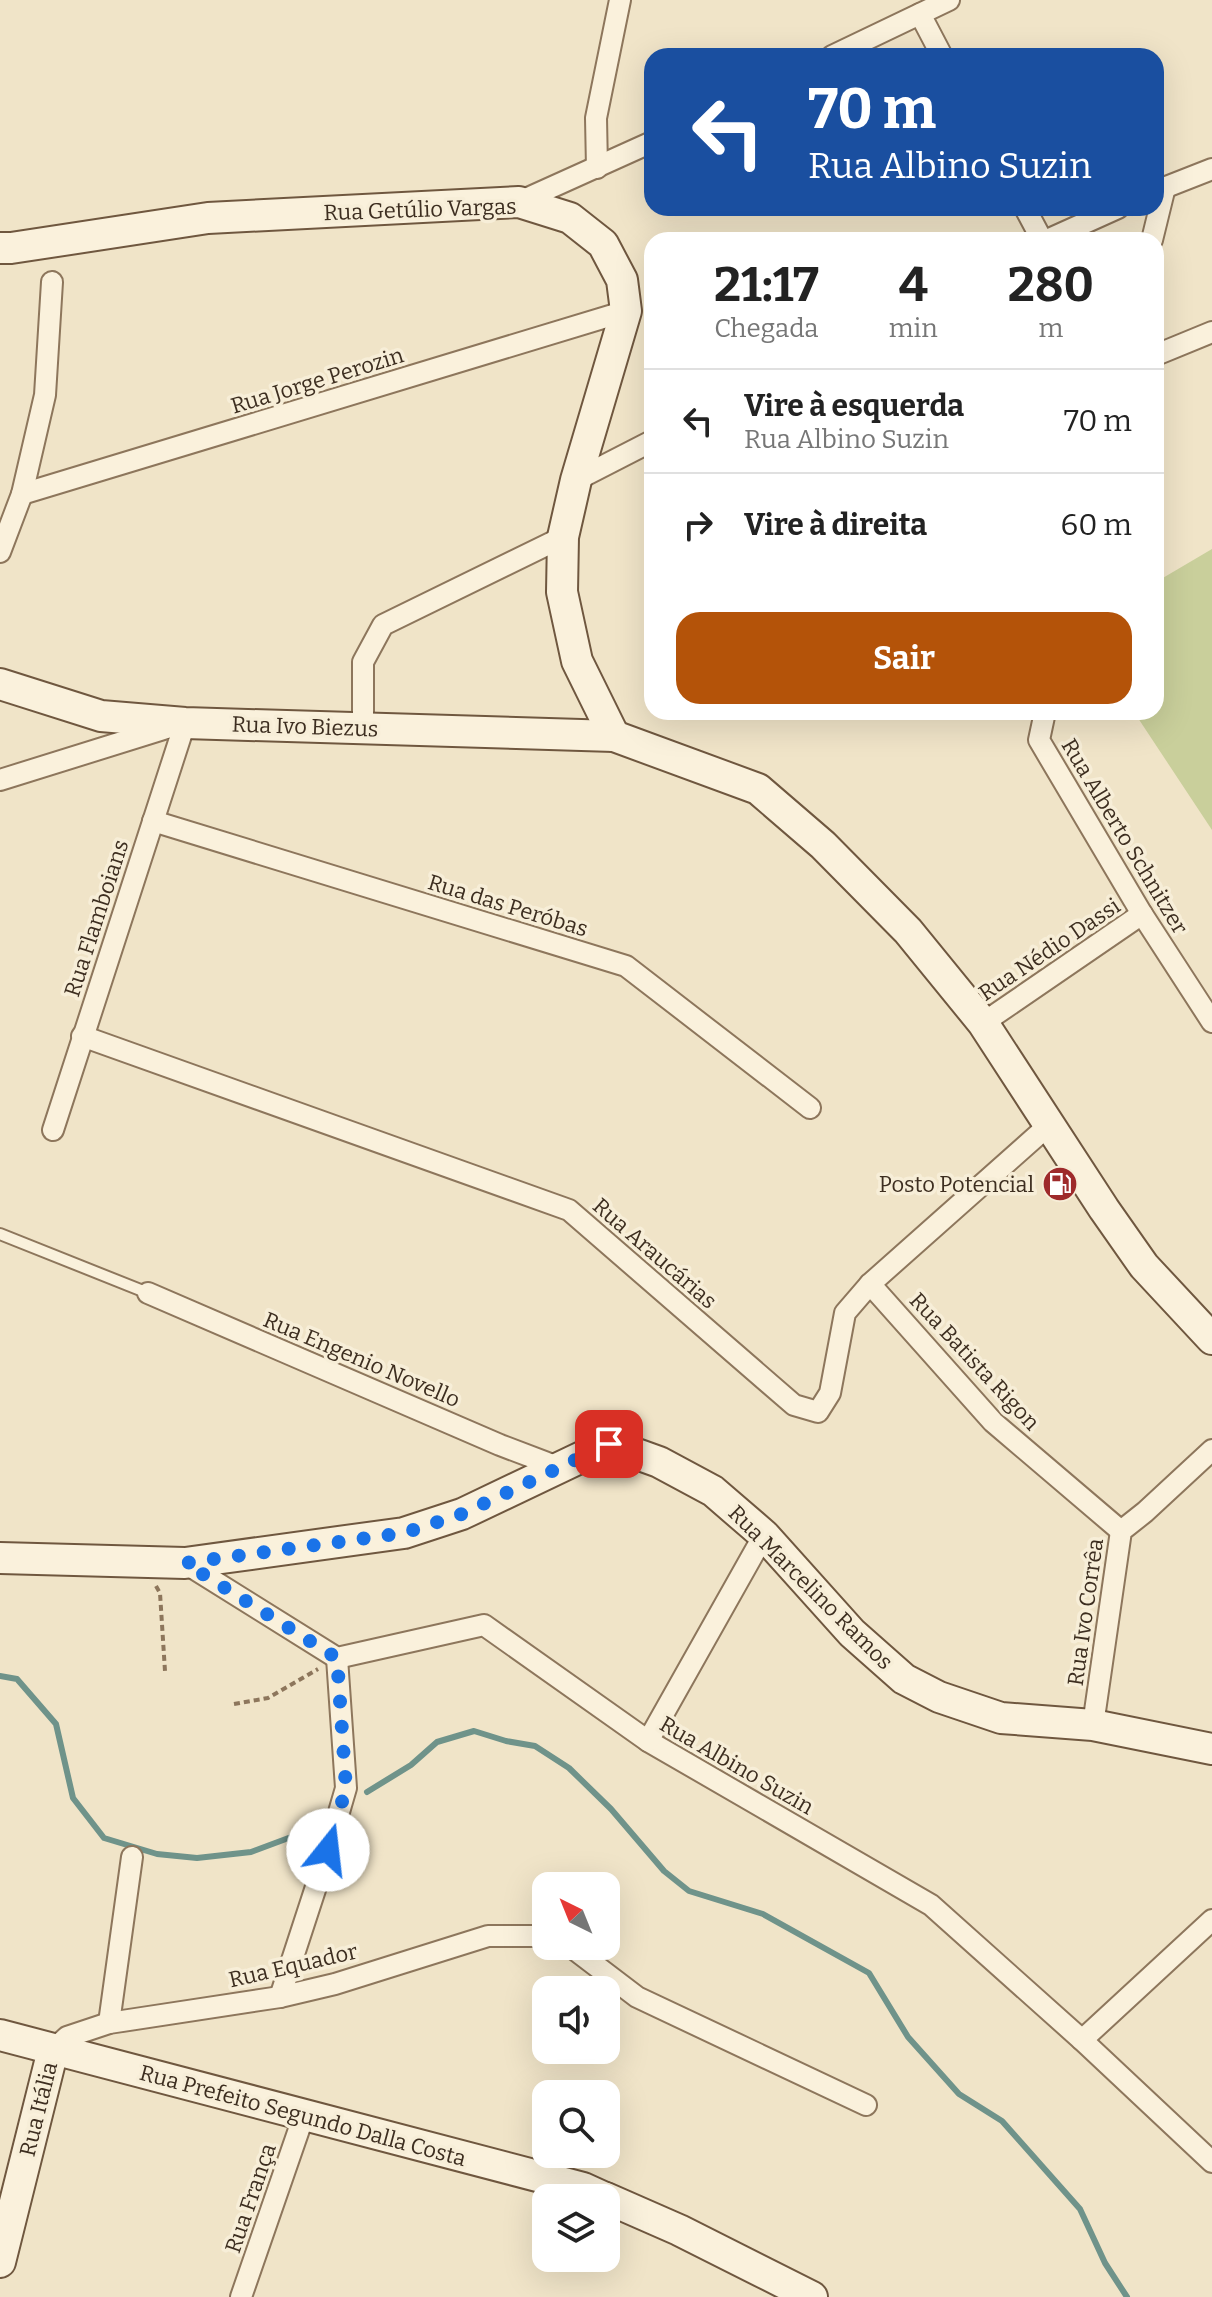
<!DOCTYPE html>
<html lang="pt">
<head>
<meta charset="utf-8">
<style>
  :root { --surface:#fff; --page:#f2f2f2; --text:#222; --muted:#767676; --line:#e0e0e0; --accent:#b45309 }
  body { margin:0; font-family:Bitter,serif; background:var(--page); color:var(--text); height:100vh; display:flex; flex-direction:column; font-size:30px; white-space:nowrap }
  * { box-sizing:border-box; margin:0 }
  p { font-size:26px; color:var(--muted) }
  .icon { flex:none; width:44px; height:44px; fill:none; stroke:currentColor; stroke-width:2; stroke-linecap:round; stroke-linejoin:round }
  .map { position:relative; flex:1; overflow:hidden }
  .panel { position:absolute; left:644px; top:232px; width:520px; height:488px; display:flex; flex-direction:column; background:var(--surface); border-radius:24px; box-shadow:0 8px 32px #0002 }
  .panel>* { flex:none }
  .hud { position:absolute; left:644px; top:48px; width:520px; height:168px; border-radius:24px; box-shadow:0 8px 32px #0002; background:#1a4fa0; color:#fff; overflow:hidden }
  .needle { width:52px; rotate:317deg }
  .fabs { position:absolute; left:532px; top:1872px; display:grid; gap:16px }
  .fabs a { display:grid; place-items:center; width:88px; height:88px; border-radius:16px; background:var(--surface); box-shadow:0 8px 32px #0002; font-size:40px }
  .pin { position:absolute; display:grid; place-items:center; width:68px; height:68px; color:#fff; margin:-34px; border-radius:16px; box-shadow:0 4px 12px #0006 }
  .me { position:absolute; width:88px; margin:-44px; rotate:16deg; stroke-linejoin:round; filter:drop-shadow(0 0 6px #0008) }
  .turn { display:flex; align-items:center; gap:28px; height:168px; padding:0 32px; font-size:36px }
  .turn .icon { width:104px; height:104px; stroke-width:2.5 }
  .turn b { display:block; font-size:56px; line-height:68px }
  .eta { display:flex; justify-content:space-evenly; align-items:center; height:136px; text-align:center }
  .eta b { font-size:48px; font-weight:700; line-height:56px }
  .button { display:flex; gap:16px; margin-top:auto; padding:16px 32px }
  .button a { flex:1; height:92px; border-radius:24px; background:var(--accent); color:#fff; font-size:32px; font-weight:700; line-height:92px; text-align:center }
  ul { padding:0; list-style:none }
  li { display:flex; align-items:center; gap:24px; height:104px; padding:0 32px; border-top:2px solid var(--line) }
  li div { flex:1 }
  li b { display:block; font-size:30px }
  li em { font-style:normal }
  .map>svg:first-child { display:block }
  .green { fill:#c9cf9b }
  .lines { fill:none; stroke-linecap:round; stroke-linejoin:round }
  .stream { stroke:#6f938a; stroke-width:6 }
  .lane-casing { stroke:#8d765c; stroke-width:14 }
  .street-casing { stroke:#8d765c; stroke-width:24 }
  .secondary-casing { stroke:#6f573f; stroke-width:34 }
  .path { stroke:#8d765c; stroke-width:4; stroke-dasharray:6 4; stroke-linecap:butt }
  .lane { stroke:#faf1dc; stroke-width:10 }
  .street { stroke:#faf1dc; stroke-width:20 }
  .secondary { stroke:#faf1dc; stroke-width:30 }
  .route { stroke:#1a73e8; stroke-width:14; stroke-dasharray:0 25.2 }
  .labels { text-anchor:middle; stroke-width:7; stroke-linejoin:round; paint-order:stroke }
  .street-label { font-size:22px; fill:#3d2e20; stroke:#f7eed8 }
  .poi-label { font-size:22px; fill:#3d2e20; stroke:#f7eed8; text-anchor:end }
</style>
</head>
<body>
<div class="map">
<svg width="1212" height="2297" viewBox="0 0 1212 2297">
  <rect width="100%" height="100%" fill="#f0e4c8"/>
  <polygon class="green" points="1212,549 1212,830 1134,712 1156,712 1156,582"/>
  <g class="lines">
    <g class="stream">
      <polyline points="0,1676 17,1679 56,1724 73,1798 104,1838 157,1854 197,1858 251,1852 310,1830"/>
      <polyline points="367,1792 411,1765 437,1742 474,1731 506,1741 535,1746 569,1768 611,1809 664,1871 689,1891 763,1914 869,1973 908,2037 959,2094 1002,2121 1080,2209 1105,2263 1127,2297"/>
    </g>
    <defs>
      <polyline id="lane" points="0,1234 148,1293"/>
      <g id="street">
        <polyline points="920,14 942,56"/>
        <polyline points="832,56 949,0"/>
        <polyline points="597,168 596,118 620,0"/>
        <polyline points="1156,191 1212,169"/>
        <polyline points="519,202 652,142"/>
        <polyline points="1025,208 1042,240"/>
        <polyline points="1047,240 1118,208"/>
        <polyline points="1152,240 1165,187"/>
        <polyline points="1156,355 1212,332"/>
        <polyline points="576,480 652,441"/>
        <polyline points="22,494 626,311"/>
        <polyline points="0,552 22,494 45,395 52,282"/>
        <polyline points="1045,712 1039,740 1142,914 1212,1022"/>
        <polyline points="363,727 363,662 383,625 563,537"/>
        <polyline points="0,780 170,727"/>
        <polyline points="153,821 626,966 810,1108"/>
        <polyline points="983,1023 1142,914"/>
        <polyline points="82,1036 569,1210 794,1405 818,1412 830,1393 845,1313 870,1284 1049,1125"/>
        <polyline points="53,1130 185,723"/>
        <polyline points="870,1284 993,1422 1121,1531"/>
        <polyline points="148,1293 500,1445 558,1467"/>
        <polyline points="185,1563 337,1658 484,1625 648,1741 931,1905 1082,2040 1212,2162"/>
        <polyline points="1093,1725 1121,1531 1145,1512 1212,1450"/>
        <polyline points="648,1741 764,1535"/>
        <polyline points="570,1946 637,1997 866,2105"/>
        <polyline points="280,1997 328,1850 346,1788 337,1658"/>
        <polyline points="109,2023 132,1857"/>
        <polyline points="1082,2040 1212,1920"/>
        <polyline points="53,2050 67,2037 109,2023 280,1997 335,1984 488,1936 546,1936"/>
        <polyline points="241,2297 304,2115"/>
      </g>
      <g id="secondary">
        <polyline points="0,248 11,248 208,218 519,202 570,218 603,244 622,280 626,311 576,480 563,537 562,592 577,661 614,736"/>
        <polyline points="0,684 101,716 185,723 614,736 758,789 823,845 908,931 983,1023 1104,1209 1144,1266 1212,1339"/>
        <polyline points="0,1558 185,1563 404,1533 462,1514 609,1444 659,1462 713,1491 764,1535 852,1633 904,1679 939,1697 1001,1718 1093,1725 1212,1749"/>
        <polyline points="0,2035 583,2188 605,2198"/>
        <polyline points="606,2198 679,2230 812,2297"/>
        <polyline points="0,2262 53,2050"/>
      </g>
    </defs>
    <use href="#lane" class="lane-casing"/>
    <use href="#street" class="street-casing"/>
    <use href="#secondary" class="secondary-casing"/>
    <g class="path">
      <polyline points="156,1586 160,1593 165,1671"/>
      <polyline points="234,1704 268,1698 318,1669"/>
    </g>
    <use href="#lane" class="lane"/>
    <use href="#street" class="street"/>
    <use href="#secondary" class="secondary"/>
  </g>
  <g class="lines">
    <polyline class="route" points="328,1850 346,1788 337,1658 185,1563 404,1533 462,1514 609,1444"/>
  </g>
  <defs>
    <symbol id="fuel-disc" viewBox="-11 -11 22 22"><circle r="9.5" fill="#9e2a2b" stroke="#f7eed8"/><path d="M-5.5-6h7V0h2V4h1.3V-2.5L3-4.5l.8-.8L6-3V5H2.5V1h-1V6h-7ZM-4.2-4.7v3.2H.2V-4.7Z" fill="#fff"/></symbol>
  </defs>
  <g fill-rule="evenodd">
    <use href="#fuel-disc" x="1040" y="1164" width="40" height="40"/>
  </g>
  <g class="labels">
    <g class="street-label">
      <text transform="translate(420 209) rotate(-2)" y="8">Rua Getúlio Vargas</text>
      <text transform="translate(317 380) rotate(-17)" y="8">Rua Jorge Perozin</text>
      <text transform="translate(305 726) rotate(2)" y="8">Rua Ivo Biezus</text>
      <text transform="translate(1125 836) rotate(59)" y="8">Rua Alberto Schnitzer</text>
      <text transform="translate(508 905) rotate(17)" y="8">Rua das Peróbas</text>
      <text transform="translate(96 918) rotate(-72)" y="8">Rua Flamboians</text>
      <text transform="translate(1049 949) rotate(-34)" y="8">Rua Nédio Dassi</text>
      <text transform="translate(655 1253) rotate(41)" y="8">Rua Araucárias</text>
      <text transform="translate(362 1359) rotate(23)" y="8">Rua Engenio Novello</text>
      <text transform="translate(975 1361) rotate(47)" y="8">Rua Batista Rigon</text>
      <text transform="translate(811 1587) rotate(45)" y="8">Rua Marcelino Ramos</text>
      <text transform="translate(1085 1612) rotate(-82)" y="8">Rua Ivo Corrêa</text>
      <text transform="translate(737 1765) rotate(30)" y="8">Rua Albino Suzin</text>
      <text transform="translate(293 1965) rotate(-13)" y="8">Rua Equador</text>
      <text transform="translate(38 2109) rotate(-76)" y="8">Rua Itália</text>
      <text transform="translate(303 2115) rotate(15)" y="8">Rua Prefeito Segundo Dalla Costa</text>
      <text transform="translate(250 2198) rotate(-71)" y="8">Rua França</text>
    </g>
    <g class="poi-label">
      <text x="1034" y="1192">Posto Potencial</text>
    </g>
  </g>
</svg>
<div class="fabs">
<a><svg class="needle" viewBox="-14 -14 28 28"><path d="M0-13l5 13h-10z" fill="#e53935"/><path d="M0 13l5-13h-10z" fill="#767676"/></svg></a>
<a><svg class="icon" aria-label="sound" viewBox="0 0 24 24"><path d="M4 9h4l5-4v14l-5-4H4zM17 9q2 3 0 6"/></svg></a>
<a><svg class="icon" aria-label="search" viewBox="0 0 24 24"><circle cx="10" cy="10" r="6"/><path d="M15 15l6 6"/></svg></a>
<a><svg class="icon" aria-label="layers" viewBox="0 0 24 24"><path d="M12 4l9 5-9 5-9-5zM3 14l9 5 9-5"/></svg></a>
</div>
<div class="pin" style="left:609px;top:1444px;background:#d93025"><svg class="icon" aria-label="arrive" viewBox="0 0 24 24"><path d="M6 21V4h12l-3 4 3 4H6"/></svg></div>
<svg class="me" style="left:328px;top:1850px" viewBox="-20 -20 40 40"><circle r="19" fill="#fff"/><path d="M0-13L10 11 0 6-10 11z" fill="#1a73e8"/></svg>
<div class="hud">
<div class="turn"><svg class="icon" aria-label="left" viewBox="0 0 24 24"><path d="M17 20v-9H6M10 6l-5 5 5 5"/></svg><div><b>70 m</b>Rua Albino Suzin</div></div>
</div>
<section class="panel">
<div class="eta">
<div><b>21:17</b><p>Chegada</p></div>
<div><b>4</b><p>min</p></div>
<div><b>280</b><p>m</p></div>
</div>
<ul>
<li><svg class="icon" aria-label="left" viewBox="0 0 24 24"><path d="M17 20v-9H6M10 6l-5 5 5 5"/></svg><div><b>Vire à esquerda</b><p>Rua Albino Suzin</p></div><em>70 m</em></li>
<li><svg class="icon" aria-label="right" viewBox="0 0 24 24"><path d="M7 20v-9h11M14 6l5 5-5 5"/></svg><div><b>Vire à direita</b></div><em>60 m</em></li>
</ul>
<div class="button"><a>Sair</a></div>
</section>
</div>
</body>
</html>
